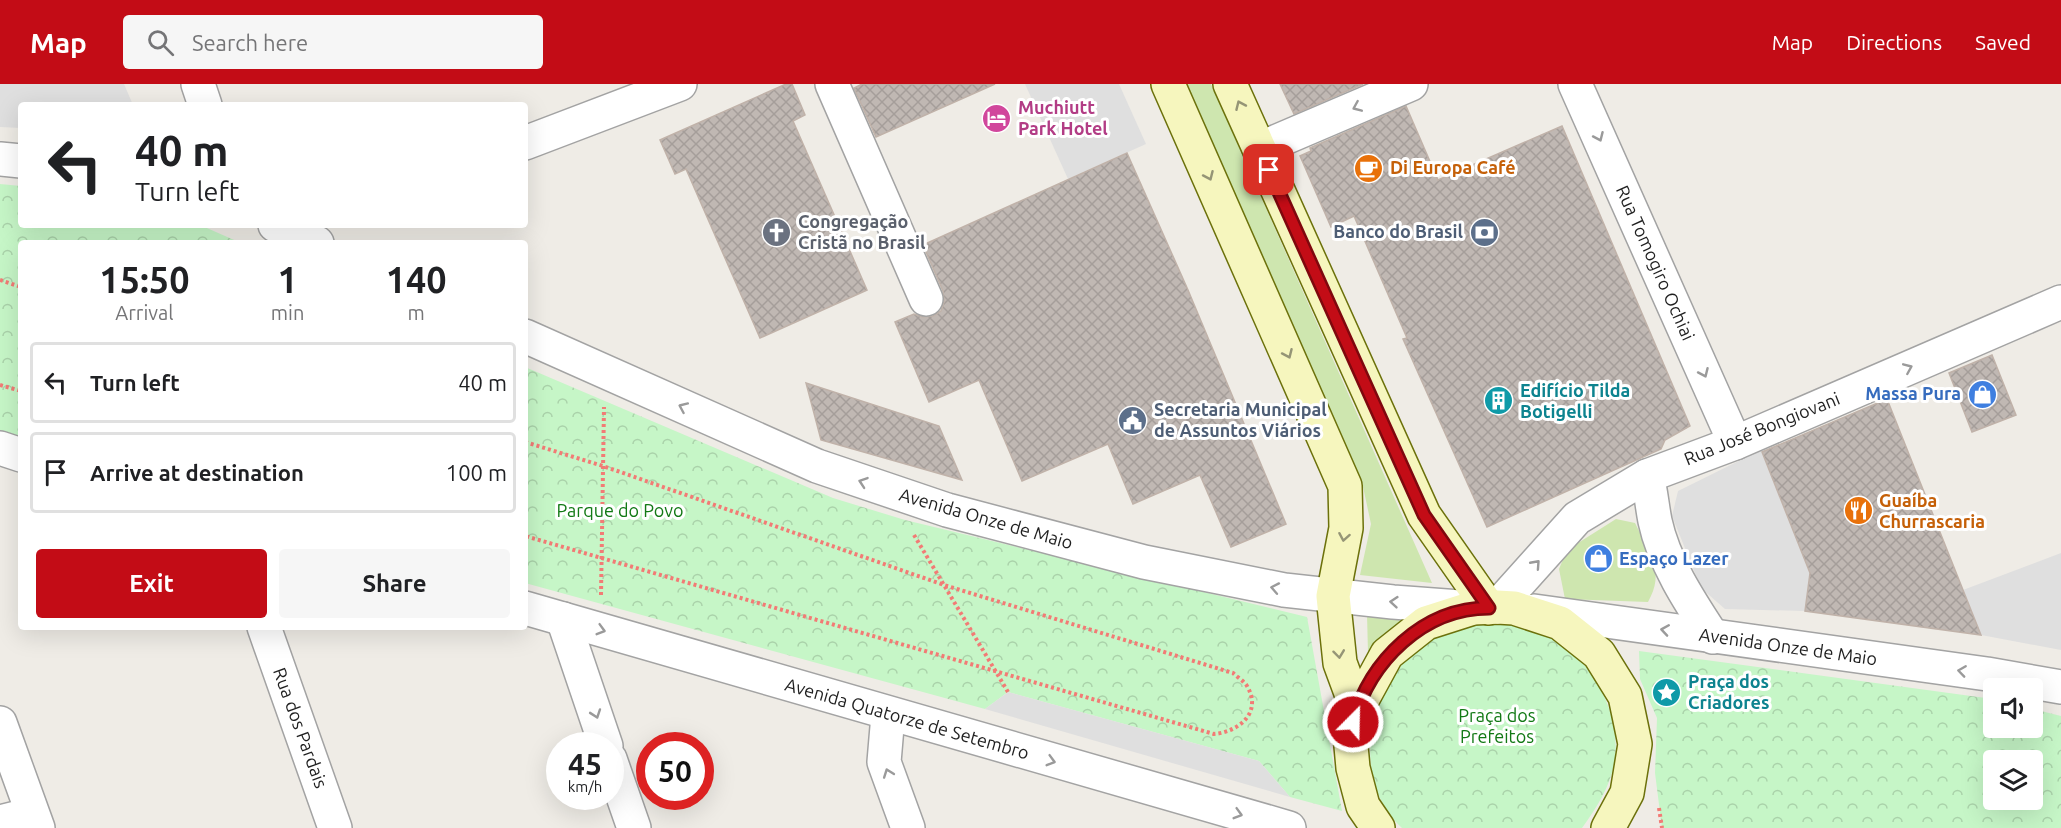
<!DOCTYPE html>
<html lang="en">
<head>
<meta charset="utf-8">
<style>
  :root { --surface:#fff; --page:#f6f6f6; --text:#202124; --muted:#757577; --line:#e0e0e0; --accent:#c30c16 }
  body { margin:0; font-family:Ubuntu,sans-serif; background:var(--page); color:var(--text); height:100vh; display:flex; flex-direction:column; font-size:22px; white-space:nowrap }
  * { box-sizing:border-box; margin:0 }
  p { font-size:20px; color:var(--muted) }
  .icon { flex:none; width:33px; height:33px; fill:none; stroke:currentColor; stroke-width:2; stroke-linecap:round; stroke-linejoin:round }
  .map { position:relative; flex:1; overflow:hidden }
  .drawer { position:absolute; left:18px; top:156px; width:510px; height:390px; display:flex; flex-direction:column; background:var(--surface); border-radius:6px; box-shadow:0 6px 24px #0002 }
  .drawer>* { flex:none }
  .top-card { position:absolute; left:18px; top:18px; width:510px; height:126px; border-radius:6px; box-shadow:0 6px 24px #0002; background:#fff; color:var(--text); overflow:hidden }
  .controls { position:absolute; left:1983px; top:594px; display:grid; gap:12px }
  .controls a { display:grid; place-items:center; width:60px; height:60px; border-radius:6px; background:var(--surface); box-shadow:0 6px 24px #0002; font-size:30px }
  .speed { position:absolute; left:546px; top:648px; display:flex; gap:12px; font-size:30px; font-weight:700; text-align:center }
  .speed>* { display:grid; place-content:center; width:78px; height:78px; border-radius:50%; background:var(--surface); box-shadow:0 6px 24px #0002; line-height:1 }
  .speed small { font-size:15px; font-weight:400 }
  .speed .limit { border:9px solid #d22; background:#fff; color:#111 }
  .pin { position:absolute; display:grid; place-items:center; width:51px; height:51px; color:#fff; margin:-26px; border-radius:12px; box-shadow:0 3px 9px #0006 }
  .me { position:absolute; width:66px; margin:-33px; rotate:23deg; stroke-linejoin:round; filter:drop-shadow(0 0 4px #0008) }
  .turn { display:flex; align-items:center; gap:21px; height:126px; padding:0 18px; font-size:27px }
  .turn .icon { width:78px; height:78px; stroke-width:2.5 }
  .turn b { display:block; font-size:42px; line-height:51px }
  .eta { display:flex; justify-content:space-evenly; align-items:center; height:102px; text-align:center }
  .eta b { font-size:36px; font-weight:700; line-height:42px }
  .cta { display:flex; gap:12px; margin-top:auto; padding:12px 18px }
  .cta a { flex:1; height:69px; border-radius:6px; background:var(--accent); color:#fff; font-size:24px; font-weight:700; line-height:69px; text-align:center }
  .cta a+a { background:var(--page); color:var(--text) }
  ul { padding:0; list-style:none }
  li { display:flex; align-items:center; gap:18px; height:81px; margin:0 12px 9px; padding:0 6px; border:3px solid var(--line); border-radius:6px }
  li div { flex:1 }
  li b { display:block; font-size:22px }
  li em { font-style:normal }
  header { display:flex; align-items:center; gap:36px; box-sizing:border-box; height:84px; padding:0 30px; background:var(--accent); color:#fff }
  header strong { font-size:28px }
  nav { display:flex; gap:33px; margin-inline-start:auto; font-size:21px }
  .search { width:420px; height:54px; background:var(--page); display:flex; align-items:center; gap:15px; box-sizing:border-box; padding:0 21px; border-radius:6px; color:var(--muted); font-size:22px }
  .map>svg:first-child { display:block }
  .grass { fill:#cee6af }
  .park { fill:url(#park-crowns); fill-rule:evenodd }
  .parking { fill:#dfdfdf }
  .building { fill:url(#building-cross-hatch); stroke:#c0b2a9; stroke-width:1.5 }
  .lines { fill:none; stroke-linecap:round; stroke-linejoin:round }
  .minor-casing { stroke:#a3a3a3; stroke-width:36 }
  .tertiary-casing { stroke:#a3a3a3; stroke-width:36 }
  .secondary-casing { stroke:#6c710b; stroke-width:36 }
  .path { stroke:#f27b75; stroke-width:4; stroke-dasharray:3 3; stroke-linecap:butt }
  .minor { stroke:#fff; stroke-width:33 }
  .tertiary { stroke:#fff; stroke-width:33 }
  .secondary { stroke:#f6f6be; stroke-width:33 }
  .oneway { stroke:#959576 }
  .oneway2 { stroke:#9a9a9a }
  .route-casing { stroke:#7f080e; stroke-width:15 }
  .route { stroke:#c30c16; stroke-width:10 }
  .labels { text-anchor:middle; stroke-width:6; stroke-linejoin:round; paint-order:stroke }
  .hotel-label { font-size:18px; font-weight:bold; fill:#b23c85; stroke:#fff; text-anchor:start }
  .food-label { font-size:18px; font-weight:bold; fill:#c56008; stroke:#fff; text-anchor:start }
  .worship-label { font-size:18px; font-weight:bold; fill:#5b616d; stroke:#fff; text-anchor:start }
  .service-label { font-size:18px; font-weight:bold; fill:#4e5e75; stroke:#fff; text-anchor:end }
  .street-label { font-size:18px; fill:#1f1f1f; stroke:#fff }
  .culture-label { font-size:18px; font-weight:bold; fill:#0d838f; stroke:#fff; text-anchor:start }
  .shop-label { font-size:18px; font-weight:bold; fill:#366cbe; stroke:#fff; text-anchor:end }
  .park-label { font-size:18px; fill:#127915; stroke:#fff }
</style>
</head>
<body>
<header>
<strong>Map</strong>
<div class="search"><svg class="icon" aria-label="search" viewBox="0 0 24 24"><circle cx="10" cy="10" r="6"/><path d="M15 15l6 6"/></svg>Search here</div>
<nav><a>Map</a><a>Directions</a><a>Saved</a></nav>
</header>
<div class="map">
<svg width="2061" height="744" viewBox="0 0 2061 744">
  <defs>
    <pattern id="park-crowns" width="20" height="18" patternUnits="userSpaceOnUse" patternTransform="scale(1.5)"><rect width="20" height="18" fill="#c6f6c7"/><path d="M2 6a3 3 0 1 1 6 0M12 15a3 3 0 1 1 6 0" fill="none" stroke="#aad2aa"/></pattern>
    <pattern id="building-cross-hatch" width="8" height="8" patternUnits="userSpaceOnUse" patternTransform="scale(1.5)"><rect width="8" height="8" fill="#c0b8b3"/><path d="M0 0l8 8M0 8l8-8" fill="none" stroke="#a59e9a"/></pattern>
  </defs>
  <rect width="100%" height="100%" fill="#efece6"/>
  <g class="grass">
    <polygon points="1187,0 1211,0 1432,499 1360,491 1371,440 1362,398"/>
    <path d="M1616 435 1635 439C1649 468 1666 487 1648 518L1565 515 1559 485 1567 466Z"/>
    <polygon points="1367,530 1403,535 1368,569"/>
  </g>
  <g class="park">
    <polygon points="0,100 21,102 21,141 200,141 241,159 21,159 21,354 0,348"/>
    <polygon points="525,283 833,414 905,436 1307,533 1342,727 1290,713 1259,677 1008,608 985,625 525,499"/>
    <path d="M1488 538C1500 540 1513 540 1524 543 1580 555 1622 619 1615 675 1611 702 1597 723 1582 744H1402C1350 696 1367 610 1415 567 1435 549 1463 544 1488 538Z"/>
    <path d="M1639 567 1993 615 1994 644H2032L2033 625 2061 632V744H1662L1655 689 1657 634 1640 595ZM1994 676H2032V716H1994Z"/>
  </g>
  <g class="parking">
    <polygon points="0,0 124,0 133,21 21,21 21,44 0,43"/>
    <polygon points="1025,0 1119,0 1146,60 1068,95"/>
    <polygon points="1761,366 1810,489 1807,508 1972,530 1963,506 2061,469 2061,566 1981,551 1805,527 1725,525 1701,504 1672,432 1678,407"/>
    <polygon points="1008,608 1259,677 1290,713 985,625"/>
  </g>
  <g class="building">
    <polygon points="786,0 792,0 805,31 793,37 867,206 760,254 686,85 675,90 660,56"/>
    <polygon points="862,0 995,0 876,53 854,4"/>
    <polygon points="1280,0 1363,0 1294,30"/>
    <polygon points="1406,22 1438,96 1562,42 1690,342 1665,356 1661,365 1487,443 1403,255 1407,254 1354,132 1331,143 1300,72 1311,67 1310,64"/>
    <polygon points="1127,69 1188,206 1286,440 1231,463 1200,391 1133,420 1108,360 1022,397 979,296 929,318 895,238 914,230 923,233 933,232 941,227 944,218 943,207 923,161"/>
    <polygon points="1992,271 2016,331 1972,348 1949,289"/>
    <polygon points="806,299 939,342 962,396 821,356"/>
    <polygon points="1887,315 1963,506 1981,551 1805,527 1810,489 1762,368"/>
  </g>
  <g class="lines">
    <defs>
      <g id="minor">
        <polyline points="198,0 205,21"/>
        <polyline points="832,0 926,215"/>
        <polyline points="1575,0 1735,359"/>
        <polyline points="525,59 680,0"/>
        <polyline points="1259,65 1411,0"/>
        <path d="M1647 392C1651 407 1652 422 1655 437 1664 479 1690 518 1713 553"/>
        <polyline points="563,535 606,662"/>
        <polyline points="264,543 335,744"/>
        <polyline points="888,631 884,678 908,744"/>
        <polyline points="0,639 38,744"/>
        <polyline points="610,675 634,744"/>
        <polyline points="0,738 32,730"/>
      </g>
      <g id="tertiary">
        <polyline points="0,75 21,77"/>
        <polyline points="275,141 317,159"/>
        <polyline points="525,252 817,382 947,426 1144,478 1284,506 1393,518 1473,524"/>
        <polyline points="0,364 21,371"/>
        <polyline points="1497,523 1577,434 1647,392 1735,359 2061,218"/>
        <polyline points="525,524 1289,744"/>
        <polyline points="1534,527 1987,590 2061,603"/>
      </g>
      <g id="secondary">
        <polyline points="1168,0 1345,402 1346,444 1333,512 1340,579 1357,625"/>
        <polyline points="1230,0 1424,431 1489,524"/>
        <polyline points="1378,744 1363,722 1353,684 1350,651 1357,625 1387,570 1426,539 1473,524 1497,523 1514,524 1560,539 1599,570 1625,612 1635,660 1627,709 1608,744"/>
      </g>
    </defs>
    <use href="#minor" class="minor-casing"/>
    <use href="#tertiary" class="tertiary-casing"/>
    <use href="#secondary" class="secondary-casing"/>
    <g class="path">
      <polyline points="0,196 21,203"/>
      <polyline points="0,301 21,307"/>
      <path d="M525 358 603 382 944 501 1233 589C1237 593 1244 597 1247 602 1263 629 1238 648 1214 650L525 452"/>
      <polyline points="914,451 1008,608"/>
      <polyline points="601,511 604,323"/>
      <polyline points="1659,724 1662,744"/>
    </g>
    <use href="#minor" class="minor"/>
    <use href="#tertiary" class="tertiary"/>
    <use href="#secondary" class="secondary"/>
  </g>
  <defs><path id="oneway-chevron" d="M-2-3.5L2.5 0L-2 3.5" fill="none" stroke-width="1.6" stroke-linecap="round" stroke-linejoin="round" transform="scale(1.5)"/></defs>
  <g class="oneway">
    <use href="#oneway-chevron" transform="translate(1240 21) rotate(-114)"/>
    <use href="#oneway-chevron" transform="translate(1209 92) rotate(66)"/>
    <use href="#oneway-chevron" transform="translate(1288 270) rotate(66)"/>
    <use href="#oneway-chevron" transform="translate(1344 453) rotate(100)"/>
    <use href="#oneway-chevron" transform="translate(1339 570) rotate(83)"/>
  </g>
  <g class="oneway2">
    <use href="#oneway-chevron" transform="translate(1357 23) rotate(157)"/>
    <use href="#oneway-chevron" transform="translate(1599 53) rotate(66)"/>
    <use href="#oneway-chevron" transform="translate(1908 284) rotate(-23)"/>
    <use href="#oneway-chevron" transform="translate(1704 289) rotate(66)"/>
    <use href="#oneway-chevron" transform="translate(683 323) rotate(-156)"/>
    <use href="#oneway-chevron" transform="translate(863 398) rotate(-161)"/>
    <use href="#oneway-chevron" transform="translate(1536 480) rotate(-48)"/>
    <use href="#oneway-chevron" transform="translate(1275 504) rotate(-169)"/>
    <use href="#oneway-chevron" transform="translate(1394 518) rotate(-175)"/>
    <use href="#oneway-chevron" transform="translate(601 546) rotate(16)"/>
    <use href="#oneway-chevron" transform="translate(1665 546) rotate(-171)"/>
    <use href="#oneway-chevron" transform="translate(1962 587) rotate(-172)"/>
    <use href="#oneway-chevron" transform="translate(596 630) rotate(71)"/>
    <use href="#oneway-chevron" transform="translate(1051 677) rotate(16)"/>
    <use href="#oneway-chevron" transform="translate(888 689) rotate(-110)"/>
    <use href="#oneway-chevron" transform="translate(1238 730) rotate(16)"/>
  </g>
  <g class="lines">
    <defs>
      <path id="route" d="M1269 86 1424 431 1489 524C1423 524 1370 577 1353 638"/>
    </defs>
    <use href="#route" class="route-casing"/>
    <use href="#route" class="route"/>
  </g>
  <defs>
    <symbol id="hotel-disc" viewBox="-11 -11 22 22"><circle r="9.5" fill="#d1479c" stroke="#fff"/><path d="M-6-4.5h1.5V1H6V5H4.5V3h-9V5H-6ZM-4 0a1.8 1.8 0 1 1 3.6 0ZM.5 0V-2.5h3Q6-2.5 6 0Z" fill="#fff"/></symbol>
    <symbol id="cafe-disc" viewBox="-11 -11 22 22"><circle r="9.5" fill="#e8710a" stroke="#fff"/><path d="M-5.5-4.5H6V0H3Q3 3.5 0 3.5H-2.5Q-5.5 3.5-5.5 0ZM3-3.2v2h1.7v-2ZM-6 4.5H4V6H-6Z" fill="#fff"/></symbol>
    <symbol id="church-disc" viewBox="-11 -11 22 22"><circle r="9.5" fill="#6b7280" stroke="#fff"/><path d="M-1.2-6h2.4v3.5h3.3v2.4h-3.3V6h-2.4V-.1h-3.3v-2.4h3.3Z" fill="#fff"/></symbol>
    <symbol id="bank-disc" viewBox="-11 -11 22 22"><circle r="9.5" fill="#5c6f8a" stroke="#fff"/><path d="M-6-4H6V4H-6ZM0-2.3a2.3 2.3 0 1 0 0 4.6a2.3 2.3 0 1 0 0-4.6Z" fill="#fff"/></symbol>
    <symbol id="shop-disc" viewBox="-11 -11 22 22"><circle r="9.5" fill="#3f7fe0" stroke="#fff"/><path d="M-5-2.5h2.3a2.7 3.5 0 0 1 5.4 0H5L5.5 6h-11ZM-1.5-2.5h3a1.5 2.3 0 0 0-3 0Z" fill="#fff"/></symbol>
    <symbol id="building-disc" viewBox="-11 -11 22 22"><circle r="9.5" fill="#0f9aa8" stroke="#fff"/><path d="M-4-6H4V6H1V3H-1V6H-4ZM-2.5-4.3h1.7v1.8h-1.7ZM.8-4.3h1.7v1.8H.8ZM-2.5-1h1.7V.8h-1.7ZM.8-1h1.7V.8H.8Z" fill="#fff"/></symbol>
    <symbol id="civic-disc" viewBox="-11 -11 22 22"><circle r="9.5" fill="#5c6f8a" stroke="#fff"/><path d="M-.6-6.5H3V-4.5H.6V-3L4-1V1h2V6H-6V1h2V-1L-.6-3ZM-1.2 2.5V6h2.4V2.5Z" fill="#fff"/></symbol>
    <symbol id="restaurant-disc" viewBox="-11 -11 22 22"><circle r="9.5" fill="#e8710a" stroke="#fff"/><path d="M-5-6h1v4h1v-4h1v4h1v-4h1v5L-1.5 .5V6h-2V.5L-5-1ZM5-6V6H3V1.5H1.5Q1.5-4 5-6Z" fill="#fff"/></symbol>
    <symbol id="sight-disc" viewBox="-11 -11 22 22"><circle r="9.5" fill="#0f9aa8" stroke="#fff"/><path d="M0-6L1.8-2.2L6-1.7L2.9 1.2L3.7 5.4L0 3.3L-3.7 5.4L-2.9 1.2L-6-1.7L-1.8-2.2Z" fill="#fff"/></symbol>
  </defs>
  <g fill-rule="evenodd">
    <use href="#hotel-disc" x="980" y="18" width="33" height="33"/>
    <use href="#cafe-disc" x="1352" y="68" width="33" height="33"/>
    <use href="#church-disc" x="760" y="132" width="33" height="33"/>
    <use href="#bank-disc" x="1468" y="132" width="33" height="33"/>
    <use href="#shop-disc" x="1966" y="294" width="33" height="33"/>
    <use href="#building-disc" x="1482" y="300" width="33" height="33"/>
    <use href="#civic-disc" x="1116" y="320" width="33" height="33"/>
    <use href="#restaurant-disc" x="1842" y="410" width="33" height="33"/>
    <use href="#shop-disc" x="1582" y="458" width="33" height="33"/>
    <use href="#sight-disc" x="1650" y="592" width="33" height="33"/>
  </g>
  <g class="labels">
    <g class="hotel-label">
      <text x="1018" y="30">Muchiutt<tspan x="1018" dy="21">Park Hotel</tspan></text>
    </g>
    <g class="food-label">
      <text x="1390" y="90">Di Europa Café</text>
      <text x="1879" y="423">Guaíba<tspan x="1879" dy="21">Churrascaria</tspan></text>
    </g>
    <g class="worship-label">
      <text x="798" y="144">Congregação<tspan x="798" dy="21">Cristã no Brasil</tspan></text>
    </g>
    <g class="service-label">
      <text x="1463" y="154">Banco do Brasil</text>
      <text x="1154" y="332" text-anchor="start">Secretaria Municipal<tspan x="1154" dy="21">de Assuntos Viários</tspan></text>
    </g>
    <g class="street-label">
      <text transform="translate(1655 179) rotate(66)" y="6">Rua Tomogiro Ochiai</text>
      <text transform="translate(1762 345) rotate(-22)" y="6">Rua José Bongiovani</text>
      <text transform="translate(986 435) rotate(16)" y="6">Avenida Onze de Maio</text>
      <text transform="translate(1788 563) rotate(8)" y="6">Avenida Onze de Maio</text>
      <text transform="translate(907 635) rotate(16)" y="6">Avenida Quatorze de Setembro</text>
      <text transform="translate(300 644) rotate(70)" y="6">Rua dos Pardais</text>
    </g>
    <g class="culture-label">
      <text x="1520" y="313">Edifício Tilda<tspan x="1520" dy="21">Botigelli</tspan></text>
      <text x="1688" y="604">Praça dos<tspan x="1688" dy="21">Criadores</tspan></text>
    </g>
    <g class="shop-label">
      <text x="1961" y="316">Massa Pura</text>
      <text x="1619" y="481" text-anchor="start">Espaço Lazer</text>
    </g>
    <g class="park-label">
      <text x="620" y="433">Parque do Povo</text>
      <text x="1497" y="638">Praça dos<tspan x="1497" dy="21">Prefeitos</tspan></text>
    </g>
  </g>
</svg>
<div class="controls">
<a><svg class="icon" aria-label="sound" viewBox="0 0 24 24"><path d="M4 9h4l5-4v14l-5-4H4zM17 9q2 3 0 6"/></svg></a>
<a><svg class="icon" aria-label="layers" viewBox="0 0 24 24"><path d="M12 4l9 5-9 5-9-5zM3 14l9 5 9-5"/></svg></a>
</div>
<div class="speed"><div>45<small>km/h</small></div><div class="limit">50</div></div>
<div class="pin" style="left:1269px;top:86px;background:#d93025"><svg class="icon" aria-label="arrive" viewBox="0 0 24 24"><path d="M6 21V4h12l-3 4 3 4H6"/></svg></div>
<svg class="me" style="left:1353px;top:638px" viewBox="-20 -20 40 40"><circle r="17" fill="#c30c16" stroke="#fff" stroke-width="3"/><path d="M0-11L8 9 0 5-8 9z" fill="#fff"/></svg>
<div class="top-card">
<div class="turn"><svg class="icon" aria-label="left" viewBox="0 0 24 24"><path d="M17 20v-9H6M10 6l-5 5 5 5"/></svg><div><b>40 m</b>Turn left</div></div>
</div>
<section class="drawer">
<div class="eta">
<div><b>15:50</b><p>Arrival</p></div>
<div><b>1</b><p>min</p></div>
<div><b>140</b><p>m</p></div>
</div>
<ul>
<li><svg class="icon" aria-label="left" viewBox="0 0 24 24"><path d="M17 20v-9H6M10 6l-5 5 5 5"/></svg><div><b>Turn left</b></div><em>40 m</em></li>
<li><svg class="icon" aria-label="arrive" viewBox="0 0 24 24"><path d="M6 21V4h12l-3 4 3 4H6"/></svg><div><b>Arrive at destination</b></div><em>100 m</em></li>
</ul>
<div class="cta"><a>Exit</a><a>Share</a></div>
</section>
</div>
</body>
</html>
